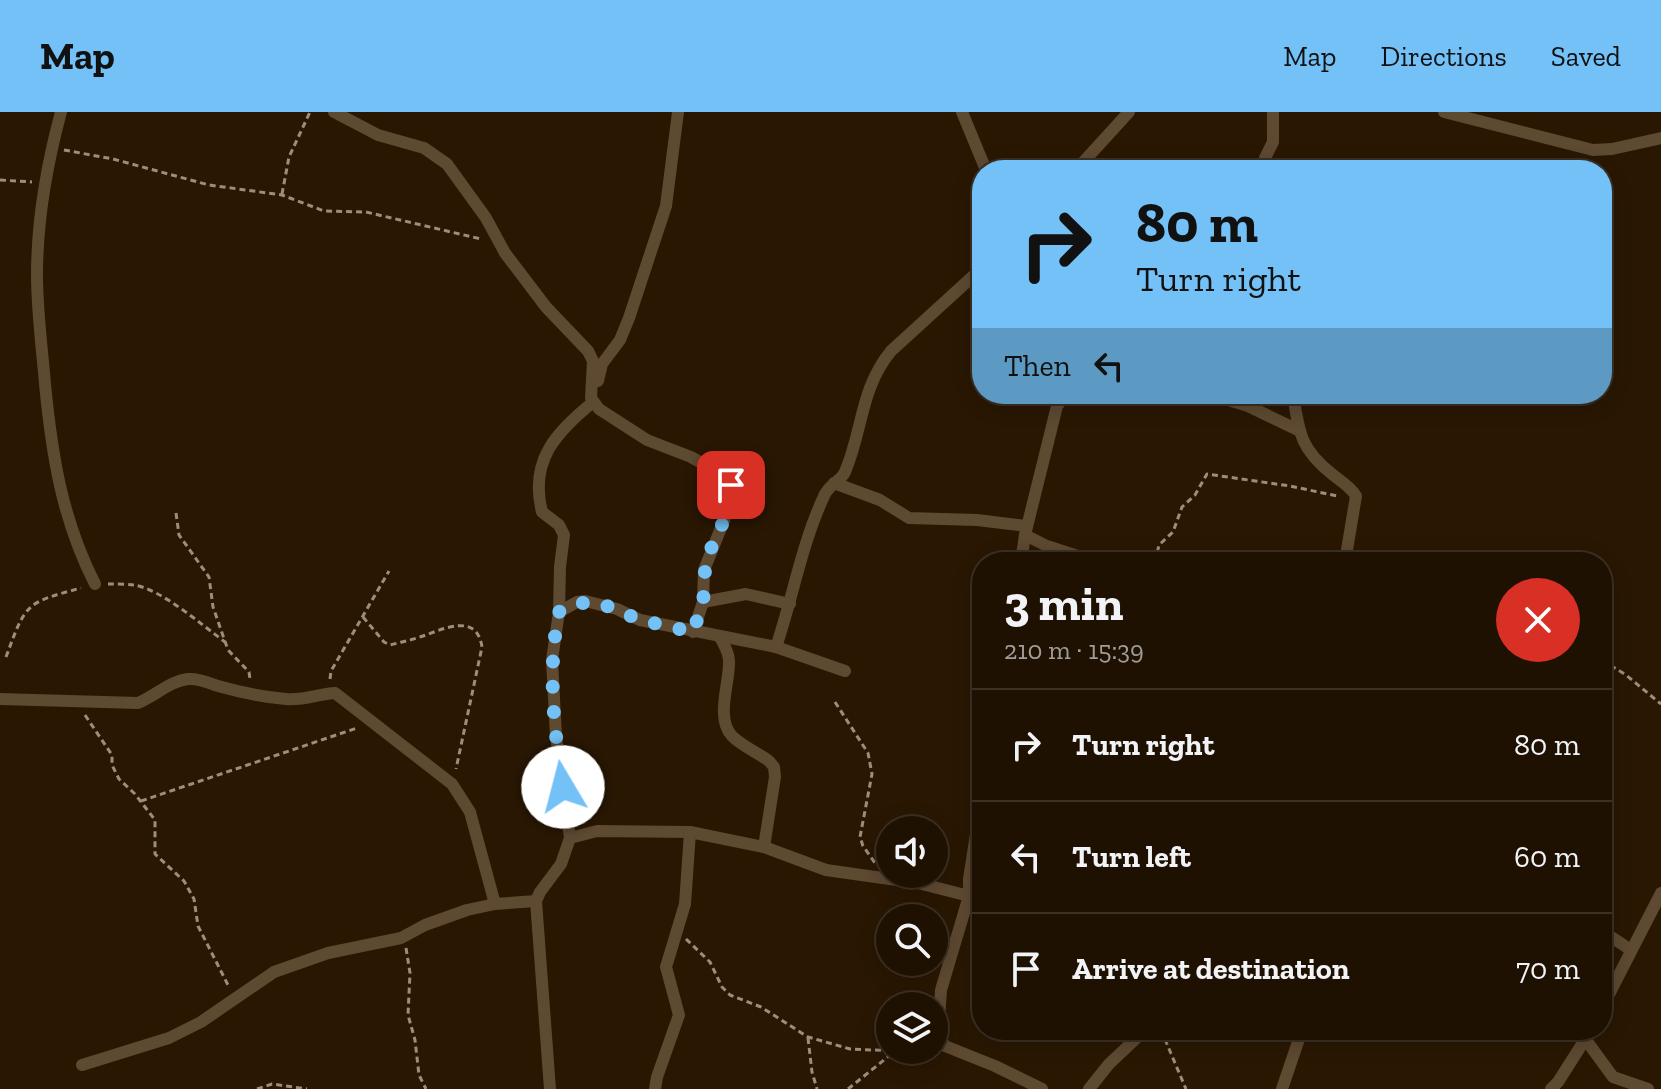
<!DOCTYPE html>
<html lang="en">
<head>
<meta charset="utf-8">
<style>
  :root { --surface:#1f1102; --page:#2c1f11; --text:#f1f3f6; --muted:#a19d99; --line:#3c3124; --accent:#73c1f6 }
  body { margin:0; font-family:"Zilla Slab",serif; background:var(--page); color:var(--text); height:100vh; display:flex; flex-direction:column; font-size:30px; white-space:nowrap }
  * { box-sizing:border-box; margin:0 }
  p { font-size:26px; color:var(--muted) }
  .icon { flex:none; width:44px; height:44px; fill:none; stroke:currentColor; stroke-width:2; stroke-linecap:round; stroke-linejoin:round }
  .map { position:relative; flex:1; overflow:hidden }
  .drawer { position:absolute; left:972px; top:440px; width:640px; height:488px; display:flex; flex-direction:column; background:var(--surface); border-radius:32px; box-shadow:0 4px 20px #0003,0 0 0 2px var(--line) }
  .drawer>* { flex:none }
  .top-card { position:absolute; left:972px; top:48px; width:640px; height:244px; border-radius:32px; box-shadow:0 4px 20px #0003,0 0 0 2px var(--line); background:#73c1f6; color:#111; overflow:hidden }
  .controls { position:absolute; left:876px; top:704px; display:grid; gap:16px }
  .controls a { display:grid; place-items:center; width:72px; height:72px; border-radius:50%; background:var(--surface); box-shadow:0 4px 20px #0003,0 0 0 2px var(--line); font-size:40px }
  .pin { position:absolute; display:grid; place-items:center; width:68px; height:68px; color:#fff; margin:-34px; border-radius:16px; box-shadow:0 4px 12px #0006 }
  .me { position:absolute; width:88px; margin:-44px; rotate:352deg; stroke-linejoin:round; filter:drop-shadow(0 0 6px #0008) }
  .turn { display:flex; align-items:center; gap:28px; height:168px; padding:0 32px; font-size:36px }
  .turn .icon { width:104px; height:104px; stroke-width:2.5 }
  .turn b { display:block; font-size:56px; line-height:68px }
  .then { display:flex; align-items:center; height:76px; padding:0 32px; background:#0003; gap:16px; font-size:30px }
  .round { display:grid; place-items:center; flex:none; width:84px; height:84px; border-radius:42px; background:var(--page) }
  .overview { display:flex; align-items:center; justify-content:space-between; height:136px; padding:0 32px }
  h1 { font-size:48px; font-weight:700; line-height:60px }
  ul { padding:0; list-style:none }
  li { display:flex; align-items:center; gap:24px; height:112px; padding:0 32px; border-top:2px solid var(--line) }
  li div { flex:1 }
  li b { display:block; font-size:30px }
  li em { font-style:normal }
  header { display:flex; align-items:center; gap:48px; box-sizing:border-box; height:112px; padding:0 40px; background:var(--accent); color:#111 }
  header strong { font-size:38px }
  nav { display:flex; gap:44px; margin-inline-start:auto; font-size:28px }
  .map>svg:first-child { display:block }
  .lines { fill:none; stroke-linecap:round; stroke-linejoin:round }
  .path { stroke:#9c8d7c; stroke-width:3; stroke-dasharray:6 4; stroke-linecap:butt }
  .street { stroke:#5e4931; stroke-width:12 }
  .route { stroke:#73c1f6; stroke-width:14; stroke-dasharray:0 25.2 }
</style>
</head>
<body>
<header>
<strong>Map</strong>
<nav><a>Map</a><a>Directions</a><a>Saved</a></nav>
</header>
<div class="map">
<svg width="1661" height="977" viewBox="0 0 1661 977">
  <rect width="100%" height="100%" fill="#291702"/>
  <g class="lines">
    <g class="path">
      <polyline points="64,38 113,47 209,73 282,83 324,99 366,100 481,127"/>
      <polyline points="0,68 32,70"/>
      <polyline points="282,82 289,45 310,0"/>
      <polyline points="176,401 179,423 209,465 213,495 228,538 249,560 250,567"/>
      <polyline points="1155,450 1159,433 1173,420 1182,395 1195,383 1207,362 1290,374 1337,384"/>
      <path d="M108 472C116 472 126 472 134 473 161 477 202 513 225 530"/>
      <path d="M363 505 384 530 390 533C401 530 412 528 423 524 443 517 477 500 482 535L456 657"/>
      <path d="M6 545C26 491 25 491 81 476"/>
      <polyline points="1602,548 1626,563 1661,592"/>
      <polyline points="330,567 331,559 389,459"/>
      <polyline points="835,590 868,641 872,662 860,725 863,734 875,751"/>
      <polyline points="85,603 112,643 112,653 119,667 135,682 155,708 155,742 184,769 194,787 198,814 229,875"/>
      <polyline points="141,689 357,616"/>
      <polyline points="686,827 710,850 722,875 730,883 761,895 808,925 850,937 896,939"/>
      <polyline points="406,836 410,861 408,903 415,928 419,963 426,977"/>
      <polyline points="1161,918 1186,977"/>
      <polyline points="808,926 812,960 817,977"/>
      <polyline points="257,977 272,972 307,977"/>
      <polyline points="848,977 894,940"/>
    </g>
    <g class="street">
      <path d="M61 0C47 52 37 109 37 163 37 199 42 236 45 272 52 344 62 407 95 472"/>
      <polyline points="334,0 378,23 424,36 447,52 486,106 505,141 546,195 588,239 593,249 591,286 599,297 647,328 691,345 714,358 731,373 732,384 727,401 704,458 703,490 693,520"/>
      <polyline points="962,0 986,58"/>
      <polyline points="1444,0 1593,38 1612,37 1661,26"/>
      <polyline points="1076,58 1129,0"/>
      <polyline points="1264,58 1265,46 1273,30 1273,0"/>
      <polyline points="598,269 602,252 620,228 629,206 666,94 678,0"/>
      <polyline points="1209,282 1248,294 1298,318"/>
      <path d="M1293 282C1299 320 1300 337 1332 362 1340 369 1350 374 1356 384L1345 450"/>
      <polyline points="834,371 880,388 909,406 977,408 1027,414"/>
      <polyline points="1025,423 1047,434 1096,450"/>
      <polyline points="1021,450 1025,423 1057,294 1067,282"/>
      <polyline points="703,490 746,482 790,492"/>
      <polyline points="559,500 577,490 585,489 617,497 640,508 776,535 845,559"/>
      <path d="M720 525C724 533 729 540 729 549 730 570 715 606 732 624 742 634 758 641 769 649L774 655 775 665 764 735"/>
      <path d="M776 535C793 485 802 430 825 382 830 372 841 369 845 360 863 318 860 277 891 239L982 156"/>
      <path d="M0 587 138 591C155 584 170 569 188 567 200 566 208 571 218 574 239 580 264 585 286 587 303 589 318 582 335 581L452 672 470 700 495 792"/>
      <polyline points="982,684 969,767 969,784 941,878 938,923 945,934 995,954 1042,977"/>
      <polyline points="570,726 597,719 690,720 764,735 826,758 918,771 969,784"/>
      <polyline points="1602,819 1631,838"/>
      <polyline points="1602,896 1661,781"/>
      <polyline points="1586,928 1613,965 1648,977"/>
      <polyline points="82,953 169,926 201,910 274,860 328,841 401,826 425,813 467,798 495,792 536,789"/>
      <path d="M550 977 536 789 540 780 561 752 570 726 556 624 552 548 559 500 560 455 564 423 559 413 542 400C529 348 556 321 593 290"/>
      <polyline points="655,977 657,965 679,903 666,855 685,792 690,720"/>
      <polyline points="1089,977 1109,952 1145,918"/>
      <polyline points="1282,977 1302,918"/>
      <polyline points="1551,977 1558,970 1591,918"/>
    </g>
  </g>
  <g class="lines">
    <path class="route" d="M563 675C554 617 547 558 559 500 597 479 607 498 643 508 659 513 676 516 693 520 696 510 701 499 703 489 705 474 703 460 708 445 716 420 733 400 731 373"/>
  </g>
</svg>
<div class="controls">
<a><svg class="icon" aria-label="sound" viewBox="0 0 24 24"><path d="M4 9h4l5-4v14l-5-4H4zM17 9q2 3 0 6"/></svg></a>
<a><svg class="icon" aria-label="search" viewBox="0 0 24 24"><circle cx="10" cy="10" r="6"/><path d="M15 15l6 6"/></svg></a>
<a><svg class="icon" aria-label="layers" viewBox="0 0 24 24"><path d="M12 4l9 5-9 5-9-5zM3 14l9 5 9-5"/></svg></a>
</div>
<div class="pin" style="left:731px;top:373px;background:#d93025"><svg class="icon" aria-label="arrive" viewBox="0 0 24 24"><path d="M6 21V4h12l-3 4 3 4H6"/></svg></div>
<svg class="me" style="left:563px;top:675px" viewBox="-20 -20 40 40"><circle r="19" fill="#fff"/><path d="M0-13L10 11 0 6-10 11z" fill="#73c1f6"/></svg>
<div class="top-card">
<div class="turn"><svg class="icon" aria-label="right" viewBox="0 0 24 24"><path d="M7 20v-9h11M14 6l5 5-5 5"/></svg><div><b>80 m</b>Turn right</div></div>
<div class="then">Then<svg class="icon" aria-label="left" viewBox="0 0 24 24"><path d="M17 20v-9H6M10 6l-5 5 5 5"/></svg></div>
</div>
<section class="drawer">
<div class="overview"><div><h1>3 min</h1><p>210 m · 15:39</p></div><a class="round" style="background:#d93025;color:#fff"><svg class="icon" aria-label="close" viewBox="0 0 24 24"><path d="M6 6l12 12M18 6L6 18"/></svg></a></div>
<ul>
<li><svg class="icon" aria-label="right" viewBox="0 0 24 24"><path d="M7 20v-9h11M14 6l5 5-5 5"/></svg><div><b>Turn right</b></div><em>80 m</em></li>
<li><svg class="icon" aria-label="left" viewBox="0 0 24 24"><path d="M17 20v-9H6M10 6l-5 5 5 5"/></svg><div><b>Turn left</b></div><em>60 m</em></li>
<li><svg class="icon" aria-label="arrive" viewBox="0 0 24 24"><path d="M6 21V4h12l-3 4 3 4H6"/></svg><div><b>Arrive at destination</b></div><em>70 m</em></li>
</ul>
</section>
</div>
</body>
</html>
